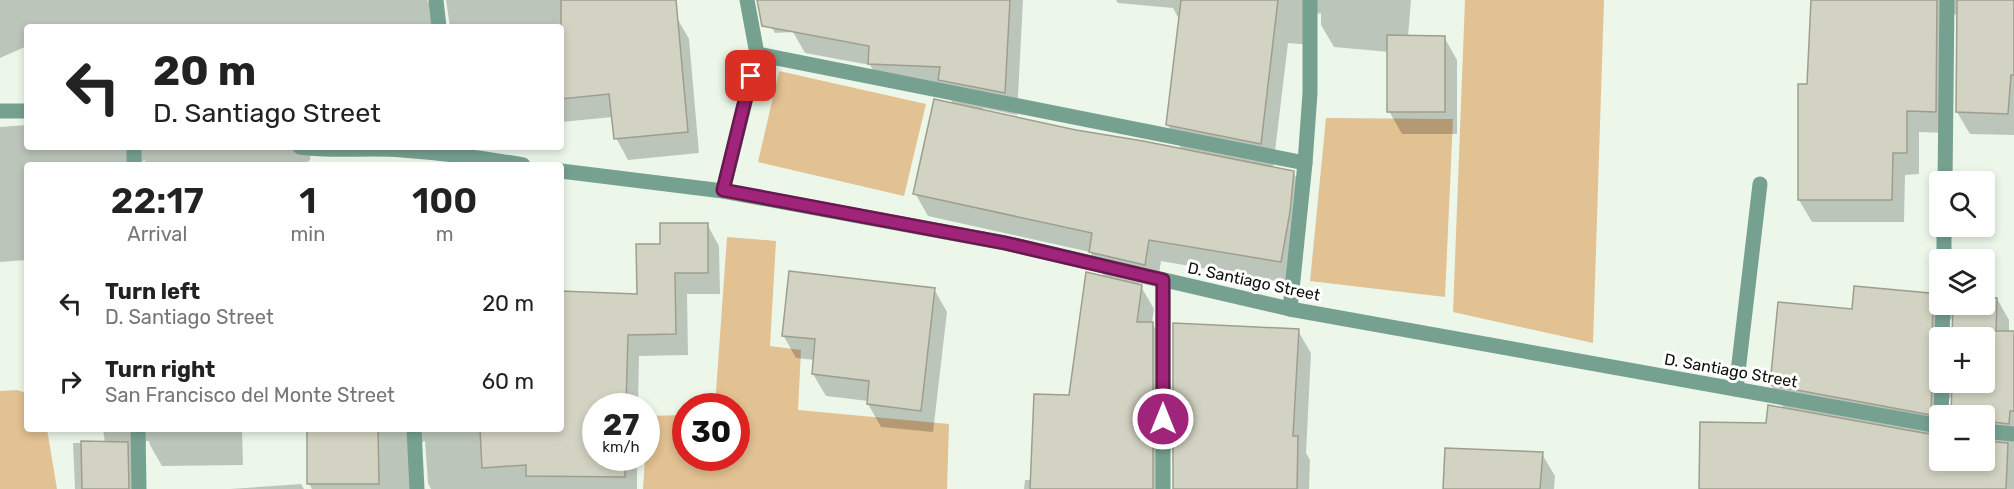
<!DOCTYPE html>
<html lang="en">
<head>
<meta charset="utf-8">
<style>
  :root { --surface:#fff; --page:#f6f6f6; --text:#222; --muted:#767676 }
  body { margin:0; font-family:Rubik,sans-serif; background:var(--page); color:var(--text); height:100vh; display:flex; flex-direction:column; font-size:22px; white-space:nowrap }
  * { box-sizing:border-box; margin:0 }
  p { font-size:20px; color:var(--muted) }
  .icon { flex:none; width:33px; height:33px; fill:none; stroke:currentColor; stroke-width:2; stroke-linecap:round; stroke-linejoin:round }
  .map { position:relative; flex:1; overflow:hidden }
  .sheet { position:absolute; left:24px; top:162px; width:540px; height:270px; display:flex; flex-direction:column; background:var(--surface); border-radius:6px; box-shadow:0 3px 9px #0003 }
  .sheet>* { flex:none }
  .guide { position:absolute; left:24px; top:24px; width:540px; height:126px; border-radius:6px; box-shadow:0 3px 9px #0003; background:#fff; color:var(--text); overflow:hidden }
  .buttons { position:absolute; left:1929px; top:171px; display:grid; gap:12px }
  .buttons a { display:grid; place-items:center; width:66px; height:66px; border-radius:6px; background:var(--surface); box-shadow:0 3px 9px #0003; font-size:30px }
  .speed { position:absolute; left:582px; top:393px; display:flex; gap:12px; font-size:30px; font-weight:700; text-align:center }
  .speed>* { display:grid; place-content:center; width:78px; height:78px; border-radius:50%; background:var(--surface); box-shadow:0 3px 9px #0003; line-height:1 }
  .speed small { font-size:15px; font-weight:400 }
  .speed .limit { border:9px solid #d22; background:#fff; color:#111 }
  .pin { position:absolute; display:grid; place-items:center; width:51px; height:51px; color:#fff; margin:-26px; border-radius:12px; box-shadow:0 3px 9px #0006 }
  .me { position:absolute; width:66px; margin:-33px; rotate:0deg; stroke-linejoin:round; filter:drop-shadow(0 0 4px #0008) }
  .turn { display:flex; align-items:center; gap:21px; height:126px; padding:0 30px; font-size:27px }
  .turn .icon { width:78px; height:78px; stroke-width:2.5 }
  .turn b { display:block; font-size:42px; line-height:51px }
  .eta { display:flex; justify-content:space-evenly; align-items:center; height:102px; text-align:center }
  .eta b { font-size:36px; font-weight:600; line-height:42px }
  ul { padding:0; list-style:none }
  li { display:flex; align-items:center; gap:18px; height:78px; padding:0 30px }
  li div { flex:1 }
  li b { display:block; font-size:22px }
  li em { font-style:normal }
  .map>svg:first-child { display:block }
  .green { fill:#e2c192 }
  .shadow { fill:#0003; fill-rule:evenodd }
  .building { fill:#d3d3c3; stroke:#9e9e8f; stroke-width:1.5 }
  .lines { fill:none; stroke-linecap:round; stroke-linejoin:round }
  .minor { stroke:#76a190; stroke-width:15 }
  .route-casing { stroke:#68184f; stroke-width:15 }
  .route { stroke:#a0257a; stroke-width:10 }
  .labels { text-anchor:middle; stroke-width:6; stroke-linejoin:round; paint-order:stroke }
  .street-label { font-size:16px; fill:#0d100c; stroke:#fff }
</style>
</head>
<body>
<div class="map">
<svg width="2014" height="489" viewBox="0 0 2014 489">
  <rect width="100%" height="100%" fill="#ecf7e9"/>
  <g class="green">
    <polygon points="1465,0 1604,0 1593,343 1453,312"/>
    <polygon points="779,71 926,104 904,196 758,162"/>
    <polygon points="1326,118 1453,119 1445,297 1310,281"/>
    <polygon points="727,237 776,241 770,346 801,350 798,410 949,424 947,489 643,489 645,458 646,458 647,416 685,415 686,458 736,458 736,406 715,406"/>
    <polygon points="17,390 27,393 27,429 47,429 57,489 0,489 0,391"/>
  </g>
  <g class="shadow">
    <polygon points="0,0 427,0 439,20 439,27 27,27 27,46 0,58"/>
    <polygon points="446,0 656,0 677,18 689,39 699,153 628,160 616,138 613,117 561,122 561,27 450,27"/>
    <polygon points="761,0 1023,0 1017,115 983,108 982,111 1076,131 1182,150 1168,125 1180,21 1173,8 1118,3 1116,0 1411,0 1408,37 1444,37 1457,60 1457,134 1402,134 1389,111 1389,52 1334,47 1321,25 1321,13 1317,14 1312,45 1288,43 1273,168 1293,172 1306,195 1293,284 1161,261 1157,287 1139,283 1154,309 1152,323 1165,346 1165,489 1024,489 1025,480 1032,480 1071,396 1105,278 1090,252 928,216 915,193 954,105 944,88 882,86 870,65 805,53 793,32 775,33 762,11"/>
    <polygon points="1812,0 2014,0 2014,135 1970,134 1957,112 1958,13 1951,17 1948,133 1919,132 1919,174 1905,175 1904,222 1812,222 1799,200 1808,86"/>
    <polygon points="27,125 27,147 311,147 310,160 304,165 144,165 145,160 137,165 27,165 27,260 0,262 0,127"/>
    <polygon points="707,224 719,246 720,294 687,294 688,355 639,356 638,406 596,406 596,458 637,458 637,489 431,489 428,483 425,441 421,443 418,489 312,489 309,484 309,429 561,429 561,292 638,296 661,245"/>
    <path d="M1855 288 1940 295V304H1984V297H1996L2009 320V333H2014V489H1700L1767 424 1785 410 1771 385 1853 310ZM1953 317 1984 338V382H1940V338L1947 323ZM1953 393 1984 416V460H1940V416Z"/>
    <polygon points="934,289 947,312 933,432 881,427 868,404 868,401 826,396 813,374 815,360 796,358 783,335"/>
    <polygon points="1298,331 1311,353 1306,453 1310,460 1309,489 1174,489"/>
    <polygon points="103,429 242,429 243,465 162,466 150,445 149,441 146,441 140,489 75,489 73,443 105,443"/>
    <polygon points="1542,454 1555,476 1554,489 1445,489"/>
    <polygon points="301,484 304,489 230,489"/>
  </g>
  <g class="building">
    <polygon points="561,0 676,0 688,132 614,139 609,94 561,99"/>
    <polygon points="757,0 1010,0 1005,93 938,80 940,67 868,64 869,46 762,26"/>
    <polygon points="1181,0 1278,0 1261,144 1166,125"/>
    <polygon points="1811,0 1937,0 1936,112 1907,111 1907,153 1893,153 1892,200 1798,200 1798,84 1807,84"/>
    <polygon points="1957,0 2014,0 2014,75 2011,75 2008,114 1956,112"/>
    <polygon points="1387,35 1445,36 1445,112 1387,112"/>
    <polygon points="934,99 1076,130 1143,141 1294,171 1290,212 1281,262 1149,240 1145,265 1089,252 1092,233 913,194"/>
    <polygon points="660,223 708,223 708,273 675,273 676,334 628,335 626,406 596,406 596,458 625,458 625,477 526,476 526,465 482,468 480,429 561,429 561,291 637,294 636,244 660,244"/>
    <polygon points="789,271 935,288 921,411 867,404 869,381 812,374 815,339 782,336"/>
    <polygon points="1086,272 1142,285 1137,322 1153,322 1153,489 1030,489 1034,394 1069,395"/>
    <polygon points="1854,286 1940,294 1933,304 1932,338 1934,343 1940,347 1940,373 1934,376 1932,381 1931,415 1770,385 1778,302 1852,309"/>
    <polygon points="1984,297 1997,298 1996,331 2014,331 2014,411 2010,411 2009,424 1984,421 1984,416 1951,416 1952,382 1984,382 1984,338 1952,338 1953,304 1984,304"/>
    <polygon points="1173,323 1299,329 1293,436 1298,436 1297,489 1173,489"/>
    <polygon points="1768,405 1940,436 1940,460 1984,460 1984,441 2008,443 2006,489 1699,489 1700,422 1766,423"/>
    <polygon points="307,429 378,429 379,484 307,484"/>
    <polygon points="81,441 128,442 129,489 82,489"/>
    <polygon points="1445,448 1543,452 1540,489 1443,489"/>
  </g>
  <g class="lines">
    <g class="minor">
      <polyline points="436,0 439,27"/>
      <polyline points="757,54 1305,163"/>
      <polyline points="0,111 27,111"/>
      <polyline points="134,147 134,165"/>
      <path d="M300 147C334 152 368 147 402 150 443 153 483 158 523 165"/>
      <polyline points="561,171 723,191 1005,243 1290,309 1940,426"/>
      <polyline points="1945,182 1947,0"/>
      <polyline points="723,191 757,54 747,0"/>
      <polyline points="1944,260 1944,226"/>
      <polyline points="1163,280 1163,489"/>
      <polyline points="1290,309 1305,163 1310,93 1310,0"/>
      <polyline points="1942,338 1943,304"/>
      <polyline points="1736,389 1760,184"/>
      <polyline points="1941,416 1942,382"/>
      <polyline points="138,429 139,489"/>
      <polyline points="414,429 417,489"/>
      <polyline points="1984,431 2014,434"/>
    </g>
  </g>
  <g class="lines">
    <defs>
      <polyline id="route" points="751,76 723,190 1005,243 1163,280 1163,419"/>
    </defs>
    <use href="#route" class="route-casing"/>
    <use href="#route" class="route"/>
  </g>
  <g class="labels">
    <g class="street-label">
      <text transform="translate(1254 281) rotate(12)" y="6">D. Santiago Street</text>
      <text transform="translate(1731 370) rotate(10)" y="6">D. Santiago Street</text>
    </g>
  </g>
</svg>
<div class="buttons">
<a><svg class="icon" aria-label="search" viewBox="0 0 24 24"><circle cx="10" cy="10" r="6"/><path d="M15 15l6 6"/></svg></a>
<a><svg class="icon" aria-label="layers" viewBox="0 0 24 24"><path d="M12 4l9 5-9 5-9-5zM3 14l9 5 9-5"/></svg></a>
<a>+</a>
<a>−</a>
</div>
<div class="speed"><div>27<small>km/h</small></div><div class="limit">30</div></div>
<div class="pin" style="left:751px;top:76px;background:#d93025"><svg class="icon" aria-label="arrive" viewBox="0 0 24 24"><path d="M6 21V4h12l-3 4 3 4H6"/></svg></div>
<svg class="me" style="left:1163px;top:419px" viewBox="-20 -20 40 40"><circle r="17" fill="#a0257a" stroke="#fff" stroke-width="3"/><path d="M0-11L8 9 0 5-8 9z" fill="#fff"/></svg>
<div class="guide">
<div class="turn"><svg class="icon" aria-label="left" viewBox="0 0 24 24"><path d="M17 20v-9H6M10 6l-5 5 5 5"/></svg><div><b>20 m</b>D. Santiago Street</div></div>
</div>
<section class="sheet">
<div class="eta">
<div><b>22:17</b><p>Arrival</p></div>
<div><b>1</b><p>min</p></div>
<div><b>100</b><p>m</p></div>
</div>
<ul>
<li><svg class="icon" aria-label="left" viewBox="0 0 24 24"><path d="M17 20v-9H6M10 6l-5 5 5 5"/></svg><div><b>Turn left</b><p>D. Santiago Street</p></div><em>20 m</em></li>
<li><svg class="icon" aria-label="right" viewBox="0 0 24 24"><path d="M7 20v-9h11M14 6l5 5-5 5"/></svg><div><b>Turn right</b><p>San Francisco del Monte Street</p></div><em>60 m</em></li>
</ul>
</section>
</div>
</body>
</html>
